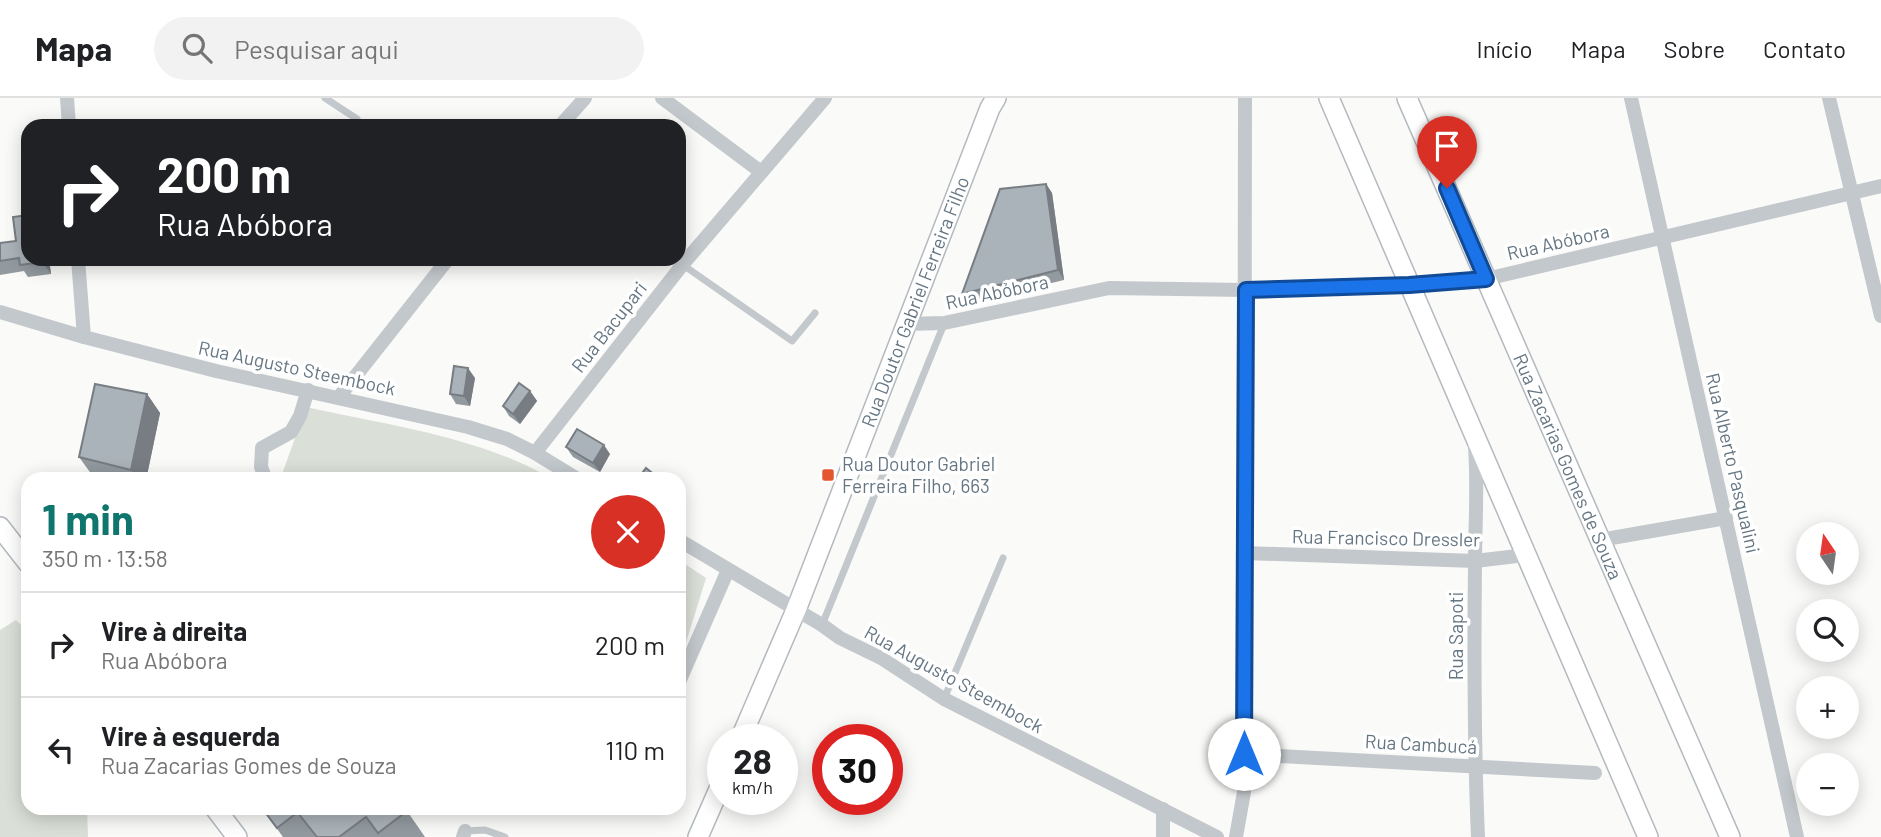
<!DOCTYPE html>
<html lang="pt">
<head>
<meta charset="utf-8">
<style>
  :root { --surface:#fff; --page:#f2f2f2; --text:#202124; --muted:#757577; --line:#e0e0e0; --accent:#0f766e }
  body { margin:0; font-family:Barlow,sans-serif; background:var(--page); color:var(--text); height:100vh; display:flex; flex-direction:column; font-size:26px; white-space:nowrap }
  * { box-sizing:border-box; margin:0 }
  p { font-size:23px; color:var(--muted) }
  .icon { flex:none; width:38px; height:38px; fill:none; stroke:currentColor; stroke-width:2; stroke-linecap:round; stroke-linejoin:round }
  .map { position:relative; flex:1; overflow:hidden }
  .panel { position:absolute; left:21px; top:374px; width:665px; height:343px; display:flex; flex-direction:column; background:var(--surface); border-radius:21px; box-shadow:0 4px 18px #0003 }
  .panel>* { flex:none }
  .top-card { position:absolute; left:21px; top:21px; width:665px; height:147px; border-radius:21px; box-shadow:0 4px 18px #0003; background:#202124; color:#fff; overflow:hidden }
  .needle { width:46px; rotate:347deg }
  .fabs { position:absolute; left:1796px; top:424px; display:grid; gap:14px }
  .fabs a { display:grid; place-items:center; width:63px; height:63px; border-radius:50%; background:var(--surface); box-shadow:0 4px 18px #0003; font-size:35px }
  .speed { position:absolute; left:707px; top:626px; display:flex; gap:14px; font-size:35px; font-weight:700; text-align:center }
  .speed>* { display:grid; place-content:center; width:91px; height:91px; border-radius:50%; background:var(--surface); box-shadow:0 4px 18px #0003; line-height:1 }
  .speed small { font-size:18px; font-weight:400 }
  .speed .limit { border:10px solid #d22; background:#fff; color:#111 }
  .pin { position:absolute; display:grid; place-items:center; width:60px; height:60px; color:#fff; margin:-72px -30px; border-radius:50% 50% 50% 0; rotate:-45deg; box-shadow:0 0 7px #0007 }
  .pin .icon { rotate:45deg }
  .me { position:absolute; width:77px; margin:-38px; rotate:0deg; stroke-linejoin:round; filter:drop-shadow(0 0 5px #0008) }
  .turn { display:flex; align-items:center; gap:24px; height:147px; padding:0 21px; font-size:32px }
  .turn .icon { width:91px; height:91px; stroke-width:2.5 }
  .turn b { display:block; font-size:49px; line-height:60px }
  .round { display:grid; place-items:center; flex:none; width:74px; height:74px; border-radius:37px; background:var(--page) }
  .headline { display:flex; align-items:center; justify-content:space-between; height:119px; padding:0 21px }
  h1 { font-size:42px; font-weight:700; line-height:52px; color:var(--accent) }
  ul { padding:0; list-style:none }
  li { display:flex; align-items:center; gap:21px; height:105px; padding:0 21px; border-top:2px solid var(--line) }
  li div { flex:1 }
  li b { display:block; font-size:26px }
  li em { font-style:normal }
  header { display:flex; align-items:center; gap:42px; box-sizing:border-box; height:98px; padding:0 35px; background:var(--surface); border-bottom:2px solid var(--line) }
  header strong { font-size:33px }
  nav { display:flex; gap:38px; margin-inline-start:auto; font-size:24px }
  .search { width:490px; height:63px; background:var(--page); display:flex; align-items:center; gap:18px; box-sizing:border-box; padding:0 24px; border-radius:38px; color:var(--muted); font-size:26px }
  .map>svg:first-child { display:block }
  .green { fill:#dadfd7 }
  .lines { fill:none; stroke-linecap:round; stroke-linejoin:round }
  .secondary-casing { stroke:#b3babf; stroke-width:22 }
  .service { stroke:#c3c8cc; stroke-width:7 }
  .minor { stroke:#c3c8cc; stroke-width:14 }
  .secondary { stroke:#fff; stroke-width:19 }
  .wall { fill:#929a9f }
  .shaded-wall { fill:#777d82 }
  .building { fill:#aab3b9; stroke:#777d82; stroke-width:2 }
  .route-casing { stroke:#114b97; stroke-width:18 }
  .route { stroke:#1a73e8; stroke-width:12 }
  .poi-dot { fill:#e4572e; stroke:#fff; stroke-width:2.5 }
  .labels { text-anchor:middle; stroke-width:7; stroke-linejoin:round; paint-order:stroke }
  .street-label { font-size:19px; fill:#657683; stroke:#fff }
  .poi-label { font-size:19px; fill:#657683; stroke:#fff; text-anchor:start }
</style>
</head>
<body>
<header>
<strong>Mapa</strong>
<div class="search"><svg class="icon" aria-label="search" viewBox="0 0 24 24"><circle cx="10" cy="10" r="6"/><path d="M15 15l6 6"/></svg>Pesquisar aqui</div>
<nav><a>Início</a><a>Mapa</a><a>Sobre</a><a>Contato</a></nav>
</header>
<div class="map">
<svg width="1881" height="739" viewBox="0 0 1881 739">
  <rect width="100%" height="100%" fill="#fafaf8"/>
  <g class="green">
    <path d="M306 309C387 327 481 339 552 381L280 382Z"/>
    <polygon points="679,462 706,480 679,567"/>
    <polygon points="16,522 28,534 28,710 87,711 88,739 0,739 0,532"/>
  </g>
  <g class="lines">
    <defs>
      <g id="secondary">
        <polyline points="1329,0 1648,739"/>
        <path id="s1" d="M1407 0 1730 739"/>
        <polyline points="0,429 28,465"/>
        <path id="s2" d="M740 642 796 512 990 10 996 0"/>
        <polyline points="215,710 237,739"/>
        <polyline points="698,739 723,682"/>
      </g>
    </defs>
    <use href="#secondary" class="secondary-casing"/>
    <g class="service">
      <polyline points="325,0 357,21"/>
      <polyline points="683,167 792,243 815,215"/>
      <polyline points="822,527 944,226"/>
      <polyline points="944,601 1003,460"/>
      <polyline points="465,733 485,732 505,739"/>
    </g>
    <g class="minor">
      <polyline points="67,0 69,28"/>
      <polyline points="662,0 761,74"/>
      <polyline points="1631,0 1797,739"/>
      <polyline points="1829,0 1881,218"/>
      <polyline points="560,28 585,0"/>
      <polyline points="78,161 84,239"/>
      <polyline points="0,214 84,239 216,273 468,329 507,341 535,355 579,382"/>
      <polyline points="906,226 944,225 1109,190 1246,192 1409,187 1486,181 1881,88"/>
      <polyline points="339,299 448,161"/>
      <path d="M1475 349C1478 389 1475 427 1475 467 1474 557 1474 648 1478 739"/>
      <polyline points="535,355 683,166 825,0"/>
      <polyline points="266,382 261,369 262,350 291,334 300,318 308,292"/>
      <polyline points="679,442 822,527 840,540 881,560 944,601 1217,739"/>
      <polyline points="1600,442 1726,420"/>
      <polyline points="1245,455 1475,463 1526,457"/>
      <polyline points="679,584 728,472"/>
      <polyline points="1244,656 1595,675"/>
      <polyline points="463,739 465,733"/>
      <polyline points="1163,739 1163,711"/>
      <polyline points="1236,739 1244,694 1245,0"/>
    </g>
    <use href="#secondary" class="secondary"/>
  </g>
  <g class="wall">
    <polygon points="1046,86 1052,95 1064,182 969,205 962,196"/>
    <polygon points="0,145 49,161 51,176 28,179 24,173 0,177"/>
    <polygon points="475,280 470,308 456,306 450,296"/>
    <polygon points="530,293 537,303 520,326 509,318 503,308"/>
    <polygon points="147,296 160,315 146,382 109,382 92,377 79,359"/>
    <polygon points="566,349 610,356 600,374 573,359"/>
    <polygon points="262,710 405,710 425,739 283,739"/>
  </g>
  <g class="shaded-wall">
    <polygon points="1046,86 1052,95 1064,182 1058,172"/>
    <polygon points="42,161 49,161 51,176 42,164"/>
    <polygon points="468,270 475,280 470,308 464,298"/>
    <polygon points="530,293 537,303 520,326 513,316"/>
    <polygon points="147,296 160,315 146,382 138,382 131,372"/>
    <polygon points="604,347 610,356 600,374 593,365"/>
  </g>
  <g class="building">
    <polygon points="1046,86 1058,172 962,196 1000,91"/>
    <polygon points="28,117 28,161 42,161 42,164 20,167 19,160 0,163 0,145 16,143 13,119"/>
    <polygon points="454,268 468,270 464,298 450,296"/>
    <polygon points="519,285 530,293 513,316 503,308"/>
    <polygon points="95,286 147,296 131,372 79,359"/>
    <polygon points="577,331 604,347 593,365 566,349"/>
    <polygon points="646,370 661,382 637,382"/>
    <polygon points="262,710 303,710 277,730"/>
    <polygon points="304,710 405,710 407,713 378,735 366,719 339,739 317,739 298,715"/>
  </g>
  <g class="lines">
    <defs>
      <polyline id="route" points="1244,656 1246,192 1409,187 1486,181 1447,90"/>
    </defs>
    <use href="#route" class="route-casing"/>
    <use href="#route" class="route"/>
  </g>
  <rect class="poi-dot" x="821" y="370" width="14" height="14" rx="3.5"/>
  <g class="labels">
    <g class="street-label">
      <text transform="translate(1558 144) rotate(-13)" y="7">Rua Abóbora</text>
      <text transform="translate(997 194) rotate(-12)" y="7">Rua Abóbora</text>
      <text dy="7" stroke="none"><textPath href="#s2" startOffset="472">Rua Doutor Gabriel Ferreira Filho</textPath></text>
      <text transform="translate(609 229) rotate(-52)" y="7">Rua Bacupari</text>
      <text transform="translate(297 270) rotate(12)" y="7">Rua Augusto Steembock</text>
      <text transform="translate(1733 365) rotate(77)" y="7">Rua Alberto Pasqualini</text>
      <text dy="7" stroke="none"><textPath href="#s1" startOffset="402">Rua Zacarias Gomes de Souza</textPath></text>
      <text transform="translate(1386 440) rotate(1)" y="7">Rua Francisco Dressler</text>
      <text transform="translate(1456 538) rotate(-90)" y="7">Rua Sapoti</text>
      <text transform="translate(954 581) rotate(29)" y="7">Rua Augusto Steembock</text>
      <text transform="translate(1421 646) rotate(3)" y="7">Rua Cambucá</text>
    </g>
    <g class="poi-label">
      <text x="842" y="373">Rua Doutor Gabriel<tspan x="842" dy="22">Ferreira Filho, 663</tspan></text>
    </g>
  </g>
</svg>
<div class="fabs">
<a><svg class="needle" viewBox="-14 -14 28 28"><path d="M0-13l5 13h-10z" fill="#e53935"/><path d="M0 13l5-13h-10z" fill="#757577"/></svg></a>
<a><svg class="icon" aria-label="search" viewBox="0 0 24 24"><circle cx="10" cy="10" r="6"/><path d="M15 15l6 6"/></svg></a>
<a>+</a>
<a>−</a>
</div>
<div class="speed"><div>28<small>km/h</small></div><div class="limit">30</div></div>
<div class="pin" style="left:1447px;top:90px;background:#d93025"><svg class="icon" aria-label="arrive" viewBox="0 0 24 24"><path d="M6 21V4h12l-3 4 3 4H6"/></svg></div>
<svg class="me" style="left:1244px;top:656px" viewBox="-20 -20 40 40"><circle r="19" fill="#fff"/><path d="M0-13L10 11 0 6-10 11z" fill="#1a73e8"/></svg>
<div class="top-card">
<div class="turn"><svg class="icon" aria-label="right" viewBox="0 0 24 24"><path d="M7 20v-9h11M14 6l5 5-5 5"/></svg><div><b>200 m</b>Rua Abóbora</div></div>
</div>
<section class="panel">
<div class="headline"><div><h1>1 min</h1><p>350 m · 13:58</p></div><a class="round" style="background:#d93025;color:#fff"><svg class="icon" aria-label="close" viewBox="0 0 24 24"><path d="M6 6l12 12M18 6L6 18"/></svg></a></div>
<ul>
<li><svg class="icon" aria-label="right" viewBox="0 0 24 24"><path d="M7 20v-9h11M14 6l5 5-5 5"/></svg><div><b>Vire à direita</b><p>Rua Abóbora</p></div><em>200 m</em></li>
<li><svg class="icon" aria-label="left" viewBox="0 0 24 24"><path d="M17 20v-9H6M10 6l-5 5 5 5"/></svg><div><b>Vire à esquerda</b><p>Rua Zacarias Gomes de Souza</p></div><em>110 m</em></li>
</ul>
</section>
</div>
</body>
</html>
